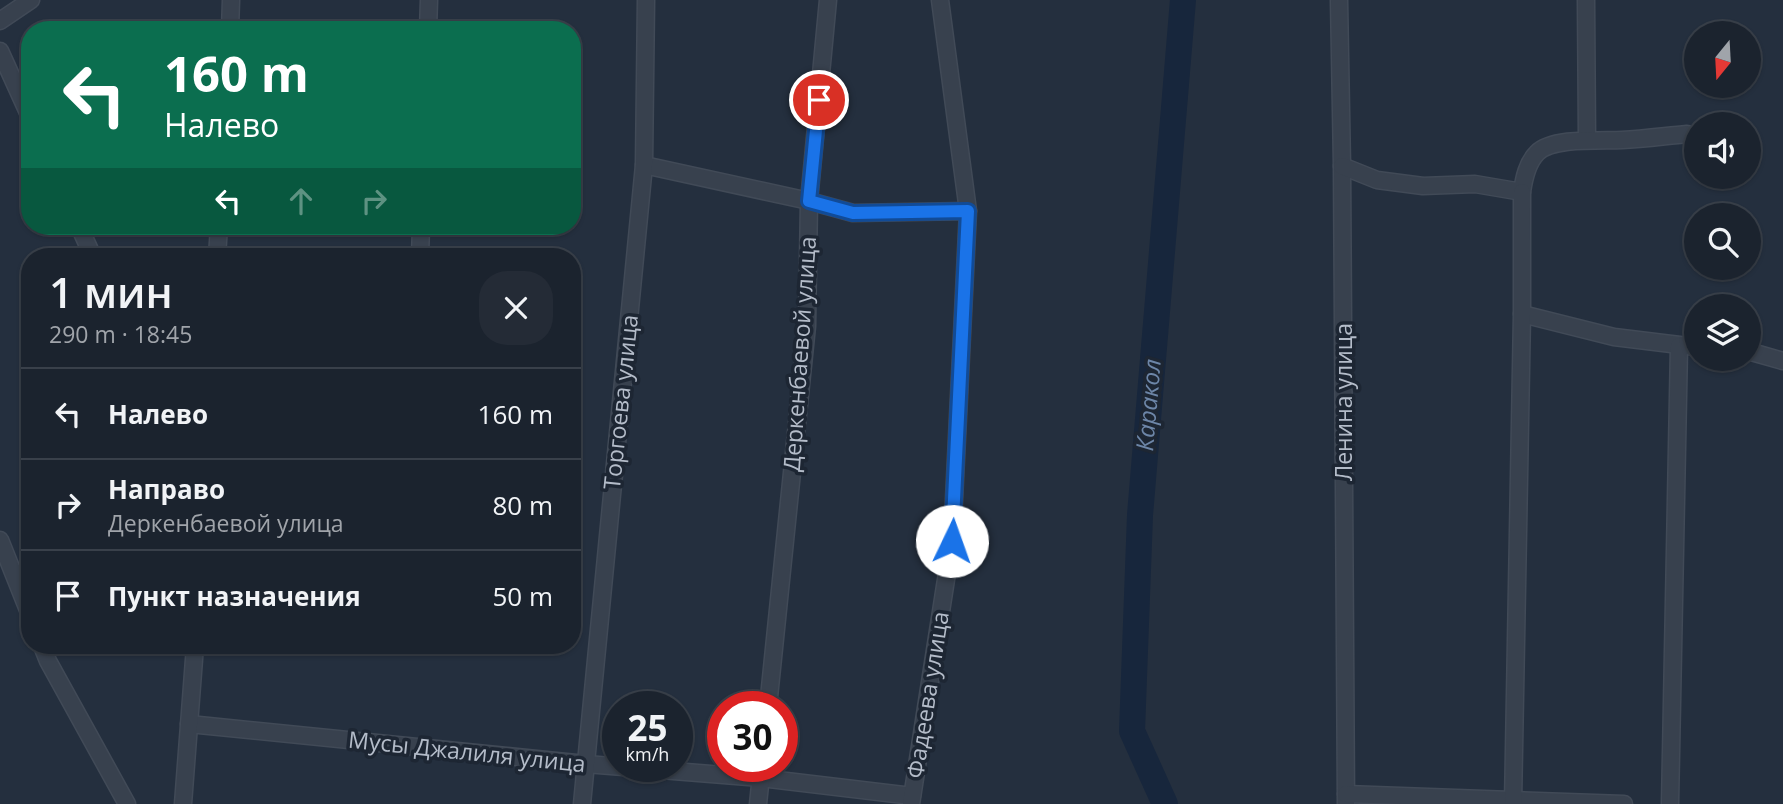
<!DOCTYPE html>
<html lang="ru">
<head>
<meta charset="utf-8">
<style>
  :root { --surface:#1b232e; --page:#242b36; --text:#f1f3f6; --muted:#a0a4aa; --line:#39404a }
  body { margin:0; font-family:"Open Sans",sans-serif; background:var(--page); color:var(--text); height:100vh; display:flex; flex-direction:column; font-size:26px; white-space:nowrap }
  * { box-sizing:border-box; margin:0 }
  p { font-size:23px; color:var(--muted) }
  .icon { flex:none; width:38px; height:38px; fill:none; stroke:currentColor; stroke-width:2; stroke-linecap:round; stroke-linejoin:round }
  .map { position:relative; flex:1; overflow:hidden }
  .sheet { position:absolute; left:21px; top:248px; width:560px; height:406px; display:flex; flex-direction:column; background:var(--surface); border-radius:28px; box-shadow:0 2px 5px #0004,0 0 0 2px var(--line) }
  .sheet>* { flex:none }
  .banner { position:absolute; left:21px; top:21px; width:560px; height:214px; border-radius:28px; box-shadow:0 2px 5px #0004,0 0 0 2px var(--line); background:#0b6e4f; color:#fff; overflow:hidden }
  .needle { width:46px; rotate:198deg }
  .tools { position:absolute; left:1684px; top:21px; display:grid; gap:14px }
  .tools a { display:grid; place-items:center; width:77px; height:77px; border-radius:50%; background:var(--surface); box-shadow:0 2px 5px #0004,0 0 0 2px var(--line); font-size:35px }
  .speed { position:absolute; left:602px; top:691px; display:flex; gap:14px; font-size:35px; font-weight:700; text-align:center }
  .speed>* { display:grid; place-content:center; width:91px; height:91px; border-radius:50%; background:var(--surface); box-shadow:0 2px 5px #0004,0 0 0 2px var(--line); line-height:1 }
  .speed small { font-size:18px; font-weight:400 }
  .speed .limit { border:10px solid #d22; background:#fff; color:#111 }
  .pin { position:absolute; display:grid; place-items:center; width:60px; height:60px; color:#fff; margin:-30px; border:4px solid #fff; border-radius:50%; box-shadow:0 2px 7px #0007 }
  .me { position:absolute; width:77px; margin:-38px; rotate:3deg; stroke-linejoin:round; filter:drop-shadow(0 0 5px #0008) }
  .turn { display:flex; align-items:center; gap:24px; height:147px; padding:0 28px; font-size:32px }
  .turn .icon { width:91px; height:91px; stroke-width:2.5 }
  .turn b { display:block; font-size:49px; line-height:60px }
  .lanes { display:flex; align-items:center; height:66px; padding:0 28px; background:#0003; justify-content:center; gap:35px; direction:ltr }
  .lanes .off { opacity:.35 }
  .round { display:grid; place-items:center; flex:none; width:74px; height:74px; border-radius:28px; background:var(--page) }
  .head { display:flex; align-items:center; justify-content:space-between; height:119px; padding:0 28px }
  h1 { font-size:42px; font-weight:600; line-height:52px }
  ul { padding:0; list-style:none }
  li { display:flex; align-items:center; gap:21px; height:91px; padding:0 28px; border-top:2px solid var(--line) }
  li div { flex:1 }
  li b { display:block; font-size:26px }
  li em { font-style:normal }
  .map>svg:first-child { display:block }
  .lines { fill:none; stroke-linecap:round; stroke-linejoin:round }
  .river { stroke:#17263c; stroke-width:26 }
  .minor-casing { stroke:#414a57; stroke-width:19 }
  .minor { stroke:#38414e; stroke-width:16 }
  .route-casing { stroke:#114b97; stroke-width:18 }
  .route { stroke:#1a73e8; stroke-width:12 }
  .labels { text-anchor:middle; stroke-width:7; stroke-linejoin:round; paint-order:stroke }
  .street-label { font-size:23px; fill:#b4bcc9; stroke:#1d2633 }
  .water-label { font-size:24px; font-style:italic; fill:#6d86a8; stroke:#1d2633 }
</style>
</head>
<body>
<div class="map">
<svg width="1783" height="804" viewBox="0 0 1783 804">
  <rect width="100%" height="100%" fill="#242f3e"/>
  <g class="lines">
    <polyline class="river" points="1165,804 1132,731 1140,515 1183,0"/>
    <defs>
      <g id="minor">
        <polyline points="1339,0 1342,166 1346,804"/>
        <polyline points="1586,0 1587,140"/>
        <polyline points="0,21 31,0"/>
        <polyline points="230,30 231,0"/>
        <polyline points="428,30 429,0"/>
        <polyline points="0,51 30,117"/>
        <polyline points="644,165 809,201 853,213 968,211"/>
        <path d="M1342 166 1377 180 1423 186 1475 184 1522 192C1524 178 1527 163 1537 153 1552 137 1602 141 1622 140 1644 139 1665 136 1687 134"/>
        <polyline points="79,226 93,257"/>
        <polyline points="217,257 219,226"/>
        <polyline points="420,257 421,226"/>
        <polyline points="1522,314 1614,337 1696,347"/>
        <polyline points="1748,351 1783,361"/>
        <polyline points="0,540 30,615"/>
        <polyline points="42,646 48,661 127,804"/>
        <polyline points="768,707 807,326 809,201 828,0"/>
        <polyline points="189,724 586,764 761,778 912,796"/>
        <polyline points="1346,794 1624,804"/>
        <polyline points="183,804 195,646"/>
        <polyline points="582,804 644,165 646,0"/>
        <polyline points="758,804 762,766"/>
        <polyline points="911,804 952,541 968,211 940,0"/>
        <polyline points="1513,804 1522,314 1522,192"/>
        <polyline points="1670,804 1679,346"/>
      </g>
    </defs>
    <use href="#minor" class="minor-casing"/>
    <use href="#minor" class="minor"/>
  </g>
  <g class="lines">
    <defs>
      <polyline id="route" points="819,100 809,201 853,213 968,211 952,541"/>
    </defs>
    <use href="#route" class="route-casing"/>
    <use href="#route" class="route"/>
  </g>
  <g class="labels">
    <g class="street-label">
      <text transform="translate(800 354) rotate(-86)" y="8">Деркенбаевой улица</text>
      <text transform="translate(621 402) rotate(-84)" y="8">Торгоева улица</text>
      <text transform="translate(1344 402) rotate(-90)" y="8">Ленина улица</text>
      <text transform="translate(928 695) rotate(-81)" y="8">Фадеева улица</text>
      <text transform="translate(467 752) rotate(6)" y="8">Мусы Джалиля улица</text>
    </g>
    <g class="water-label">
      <text transform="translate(1149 405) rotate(-85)" y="8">Каракол</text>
    </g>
  </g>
</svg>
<div class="tools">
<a><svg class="needle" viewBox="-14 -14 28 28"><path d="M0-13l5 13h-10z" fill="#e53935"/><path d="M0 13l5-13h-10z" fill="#a0a4aa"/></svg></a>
<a><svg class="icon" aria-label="sound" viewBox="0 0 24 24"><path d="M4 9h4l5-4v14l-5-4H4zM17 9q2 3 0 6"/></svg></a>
<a><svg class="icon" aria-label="search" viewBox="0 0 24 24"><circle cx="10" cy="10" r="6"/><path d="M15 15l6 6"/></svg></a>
<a><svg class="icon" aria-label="layers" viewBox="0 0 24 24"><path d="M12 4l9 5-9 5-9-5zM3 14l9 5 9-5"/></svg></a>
</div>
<div class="speed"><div>25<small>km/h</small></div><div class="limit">30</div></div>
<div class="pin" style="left:819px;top:100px;background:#d93025"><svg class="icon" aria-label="arrive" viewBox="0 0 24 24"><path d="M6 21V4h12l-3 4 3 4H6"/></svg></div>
<svg class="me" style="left:952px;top:541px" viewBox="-20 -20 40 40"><circle r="19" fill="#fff"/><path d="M0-13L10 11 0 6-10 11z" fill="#1a73e8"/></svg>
<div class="banner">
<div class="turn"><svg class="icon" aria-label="left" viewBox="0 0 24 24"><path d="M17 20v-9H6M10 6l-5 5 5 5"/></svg><div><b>160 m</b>Налево</div></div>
<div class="lanes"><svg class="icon" aria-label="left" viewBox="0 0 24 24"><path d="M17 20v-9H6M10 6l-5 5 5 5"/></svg><svg class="icon off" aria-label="ahead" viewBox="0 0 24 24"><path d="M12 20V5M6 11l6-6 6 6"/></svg><svg class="icon off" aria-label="right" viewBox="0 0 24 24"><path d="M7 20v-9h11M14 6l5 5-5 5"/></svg></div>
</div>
<section class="sheet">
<div class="head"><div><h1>1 мин</h1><p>290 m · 18:45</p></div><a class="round"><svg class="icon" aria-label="close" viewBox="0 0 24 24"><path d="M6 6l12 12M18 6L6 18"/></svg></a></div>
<ul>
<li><svg class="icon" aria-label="left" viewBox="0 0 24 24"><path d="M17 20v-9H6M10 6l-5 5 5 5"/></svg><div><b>Налево</b></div><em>160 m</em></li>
<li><svg class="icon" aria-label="right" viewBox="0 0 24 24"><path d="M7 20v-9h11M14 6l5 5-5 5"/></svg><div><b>Направо</b><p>Деркенбаевой улица</p></div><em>80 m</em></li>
<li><svg class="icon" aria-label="arrive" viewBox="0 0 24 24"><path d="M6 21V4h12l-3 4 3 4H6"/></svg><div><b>Пункт назначения</b></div><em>50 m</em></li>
</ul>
</section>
</div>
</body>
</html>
